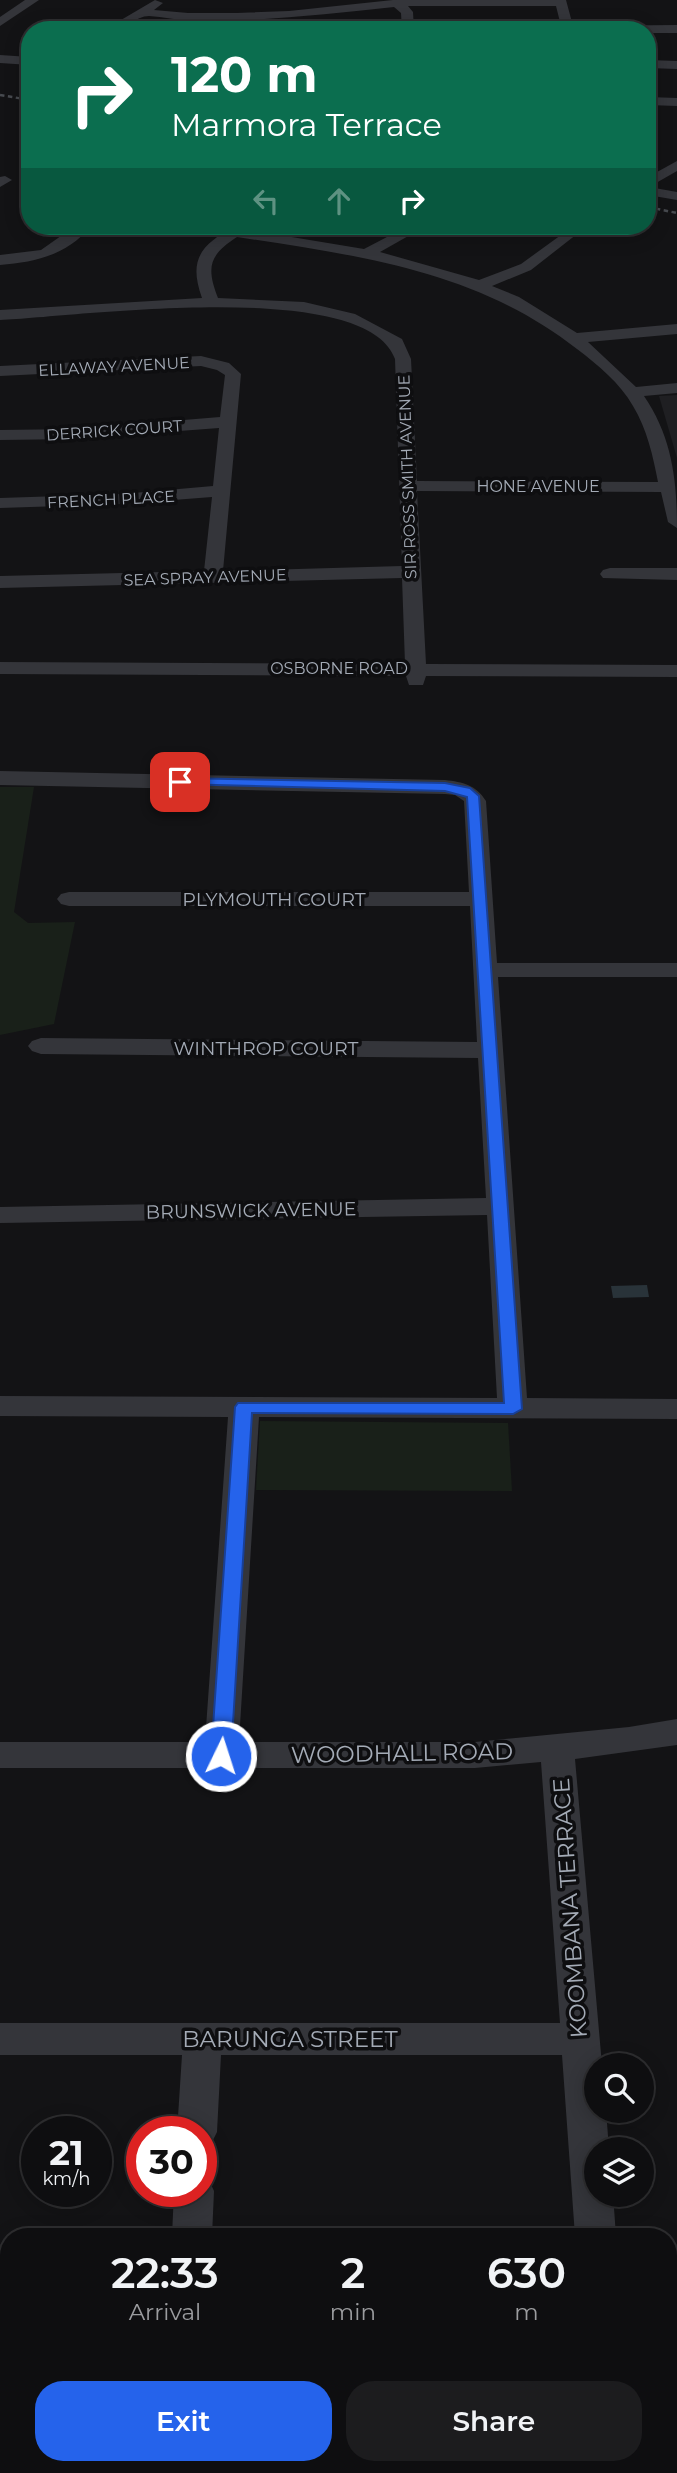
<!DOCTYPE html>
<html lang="en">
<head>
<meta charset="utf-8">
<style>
  :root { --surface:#0e0e10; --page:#1c1c1e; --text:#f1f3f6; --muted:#9b9c9f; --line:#2e2e30; --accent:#2563eb }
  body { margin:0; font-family:Montserrat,sans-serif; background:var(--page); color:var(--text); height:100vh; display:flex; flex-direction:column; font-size:26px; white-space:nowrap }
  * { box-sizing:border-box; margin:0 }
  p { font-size:23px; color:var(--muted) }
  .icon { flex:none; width:38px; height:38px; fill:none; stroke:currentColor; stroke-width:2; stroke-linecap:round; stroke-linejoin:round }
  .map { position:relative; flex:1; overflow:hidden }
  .details { position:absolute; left:0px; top:2228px; width:677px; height:247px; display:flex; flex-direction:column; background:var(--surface); border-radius:28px 28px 0 0; box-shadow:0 4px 18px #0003,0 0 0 2px var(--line) }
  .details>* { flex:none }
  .hud { position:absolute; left:21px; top:21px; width:635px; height:214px; border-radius:28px; box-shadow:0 4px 18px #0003,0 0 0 2px var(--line); background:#0b6e4f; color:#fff; overflow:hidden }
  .fabs { position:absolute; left:584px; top:2053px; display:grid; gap:14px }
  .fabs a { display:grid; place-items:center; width:70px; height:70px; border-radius:50%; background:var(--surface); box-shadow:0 4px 18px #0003,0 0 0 2px var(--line); font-size:35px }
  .speed { position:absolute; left:21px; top:2116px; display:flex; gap:14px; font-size:35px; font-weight:700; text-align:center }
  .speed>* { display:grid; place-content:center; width:91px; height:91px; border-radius:50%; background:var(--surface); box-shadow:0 4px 18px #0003,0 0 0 2px var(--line); line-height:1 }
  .speed small { font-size:18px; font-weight:400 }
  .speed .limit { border:10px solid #d22; background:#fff; color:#111 }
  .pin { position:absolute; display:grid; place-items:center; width:60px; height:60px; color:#fff; margin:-30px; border-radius:14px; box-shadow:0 4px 10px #0006 }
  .me { position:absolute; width:77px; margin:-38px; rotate:4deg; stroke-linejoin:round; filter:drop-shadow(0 0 5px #0008) }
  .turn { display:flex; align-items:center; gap:24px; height:147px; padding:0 35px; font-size:32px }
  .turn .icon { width:91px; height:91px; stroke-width:2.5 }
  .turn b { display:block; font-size:49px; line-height:60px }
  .lanes { display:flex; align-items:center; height:66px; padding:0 35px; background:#0003; justify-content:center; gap:35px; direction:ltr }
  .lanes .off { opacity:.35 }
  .eta { display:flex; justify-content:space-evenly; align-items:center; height:119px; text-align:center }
  .eta b { font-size:42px; font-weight:600; line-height:49px }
  .cta { display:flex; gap:14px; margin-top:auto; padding:14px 35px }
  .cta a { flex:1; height:80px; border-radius:28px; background:var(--accent); color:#fff; font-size:28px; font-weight:600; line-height:80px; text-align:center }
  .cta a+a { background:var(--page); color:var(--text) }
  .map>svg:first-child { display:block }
  .built { fill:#1f1f22 }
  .green { fill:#192019 }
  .water { fill:#293339 }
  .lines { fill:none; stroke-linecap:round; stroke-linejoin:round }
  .minor { fill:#34353a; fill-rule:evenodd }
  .rail { stroke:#474a4f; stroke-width:2.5; stroke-dasharray:4.5 3.5; stroke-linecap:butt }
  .route { fill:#2563eb; stroke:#184099; stroke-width:2 }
  .labels { text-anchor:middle; stroke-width:7; stroke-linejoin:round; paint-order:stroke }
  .far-street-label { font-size:16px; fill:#a4abb6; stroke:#0e0e10 }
  .street-label { font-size:19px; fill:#a4abb6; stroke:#0e0e10 }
  .near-street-label { font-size:23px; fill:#a4abb6; stroke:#0e0e10 }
</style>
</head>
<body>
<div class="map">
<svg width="677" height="2473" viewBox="0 0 677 2473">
  <rect width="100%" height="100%" fill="#131315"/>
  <polygon class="built" points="677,395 677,458 659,396"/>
  <g class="green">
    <polygon points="0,787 34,787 14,912 28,923 75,922 54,1024 0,1035"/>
    <polygon points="260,1421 508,1423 512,1491 256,1490"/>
  </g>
  <polygon class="water" points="647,1285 649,1297 613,1298 611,1286"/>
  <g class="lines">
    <g class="minor">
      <polygon points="25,0 39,0 0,26 0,17"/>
      <path d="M155 0 163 3 154 10 188 13H237L289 11 393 0H566L573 26 677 25V33H648V30H562L556 6H408L413 12 414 30H402L401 13 394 7C327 14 260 22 192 21 177 20 163 17 149 16 133 16 117 38 100 27L121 20Z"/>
      <polygon points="0,55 30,57 30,65 0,63"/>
      <polygon points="648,60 677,61 677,69 648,68"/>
      <polygon points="648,97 677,98 677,106 648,105"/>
      <polygon points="677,161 677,171 649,187 677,192 677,200 648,195 648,177"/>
      <polygon points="5,176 12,180 0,187 0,177"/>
      <path d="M75 226H91C67 255 36 262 0 265V255L41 250Z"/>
      <path d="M235 226H252L249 230 364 249 408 226H426L380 252 479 280 521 264 572 227 579 231 577 234 531 270 492 286 519 297 577 333 677 324V334L588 342 636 387 677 383V393L644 396C672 437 677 480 677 528L668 522 661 492 417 491 426 664 677 665V677L426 676 423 685H409L406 676 0 674V662L405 664 402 578 0 588V576L204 571 212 497 122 504 0 508V498L122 494 213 486 219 428 74 439 0 440V430L74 429 220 417 225 375 217 370 201 366 0 376V366L201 356 229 363 241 374 223 571 402 566 395 359C366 276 74 317 0 320V310L202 298C188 259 201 245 235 226ZM237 237C360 256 476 270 577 349 598 365 620 383 633 406 647 429 653 456 658 482L417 481 411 359 402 339 355 314 304 302 218 298C206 267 209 255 237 237Z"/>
      <polygon points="610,568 677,568 677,580 603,578 600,574 603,570"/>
      <path d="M0 771 445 780C463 782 476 785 486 801L497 963H677V977H498L527 1398 677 1399V1419L259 1417 239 1742H475L629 1727 677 1719V1745L575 1759 602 2065H597V2110H606L609 2149H597V2194H613L616 2236H575L562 2055H221L217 2132 211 2144 201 2148V2132H177L182 2055H0V2023H560L541 1762 475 1768H0V1742H205L228 1417 0 1416V1396L497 1398 487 1215 0 1223V1207L486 1198 478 1058 41 1054 32 1051 28 1046 32 1041 41 1038 477 1042 470 906H69L61 904 57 899 61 894 69 892H469L464 801 455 795 445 794 0 785Z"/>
      <polygon points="201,2176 208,2178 214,2191 212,2236 172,2236 174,2191 201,2191"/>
      <polygon points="668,2425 677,2425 677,2467 664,2466 668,2466"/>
      <rect x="158" y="2466" width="44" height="7"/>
      <polygon points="591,2466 635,2466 636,2473 592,2473"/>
    </g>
    <g class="rail">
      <polyline points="0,95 30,100"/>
      <polyline points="648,207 677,213"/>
    </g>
  </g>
  <polygon class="route" points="180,778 445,783 470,788 479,796 522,1409 513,1414 252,1413 231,1756 228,1761 221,1763 214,1761 211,1756 235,1407 238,1403 504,1403 467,797 445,791 176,784 176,779"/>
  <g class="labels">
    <g class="far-street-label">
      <text transform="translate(114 366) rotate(-3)" y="6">ELLAWAY AVENUE</text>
      <text transform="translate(114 430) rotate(-4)" y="6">DERRICK COURT</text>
      <text transform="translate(407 477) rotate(-92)" y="6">SIR ROSS SMITH AVENUE</text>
      <text x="538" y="492">HONE AVENUE</text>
      <text transform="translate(111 499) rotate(-3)" y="6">FRENCH PLACE</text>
      <text transform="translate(205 577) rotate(-2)" y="6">SEA SPRAY AVENUE</text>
      <text x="339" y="674">OSBORNE ROAD</text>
    </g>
    <g class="street-label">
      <text x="274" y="906">PLYMOUTH COURT</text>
      <text x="266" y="1055">WINTHROP COURT</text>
      <text transform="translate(251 1210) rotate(-1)" y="7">BRUNSWICK AVENUE</text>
    </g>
    <g class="near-street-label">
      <text transform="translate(402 1753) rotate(-1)" y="8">WOODHALL ROAD</text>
      <text transform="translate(570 1908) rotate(-94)" y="8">KOOMBANA TERRACE</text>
      <text x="290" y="2047">BARUNGA STREET</text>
    </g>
  </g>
</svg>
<div class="fabs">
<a><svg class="icon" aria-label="search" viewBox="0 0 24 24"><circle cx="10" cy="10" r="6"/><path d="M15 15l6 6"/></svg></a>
<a><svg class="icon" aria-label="layers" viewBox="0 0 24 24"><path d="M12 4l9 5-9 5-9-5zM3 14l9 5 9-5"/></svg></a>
</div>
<div class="speed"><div>21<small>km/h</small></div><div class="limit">30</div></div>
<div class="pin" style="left:180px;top:782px;background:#d93025"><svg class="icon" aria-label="arrive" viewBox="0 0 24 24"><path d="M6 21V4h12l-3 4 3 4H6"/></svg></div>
<svg class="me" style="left:221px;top:1756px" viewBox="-20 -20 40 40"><circle r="17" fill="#2563eb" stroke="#fff" stroke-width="3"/><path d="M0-11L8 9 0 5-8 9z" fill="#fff"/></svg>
<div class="hud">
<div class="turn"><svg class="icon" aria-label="right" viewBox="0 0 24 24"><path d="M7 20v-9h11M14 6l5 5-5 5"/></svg><div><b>120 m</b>Marmora Terrace</div></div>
<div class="lanes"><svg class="icon off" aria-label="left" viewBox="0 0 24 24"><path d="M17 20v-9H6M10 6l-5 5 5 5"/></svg><svg class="icon off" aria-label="ahead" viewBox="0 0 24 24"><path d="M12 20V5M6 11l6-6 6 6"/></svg><svg class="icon" aria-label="right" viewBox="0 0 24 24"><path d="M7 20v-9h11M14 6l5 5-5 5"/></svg></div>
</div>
<section class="details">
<div class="eta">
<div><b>22:33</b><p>Arrival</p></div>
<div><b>2</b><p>min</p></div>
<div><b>630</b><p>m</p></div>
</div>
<div class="cta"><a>Exit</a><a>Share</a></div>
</section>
</div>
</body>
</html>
